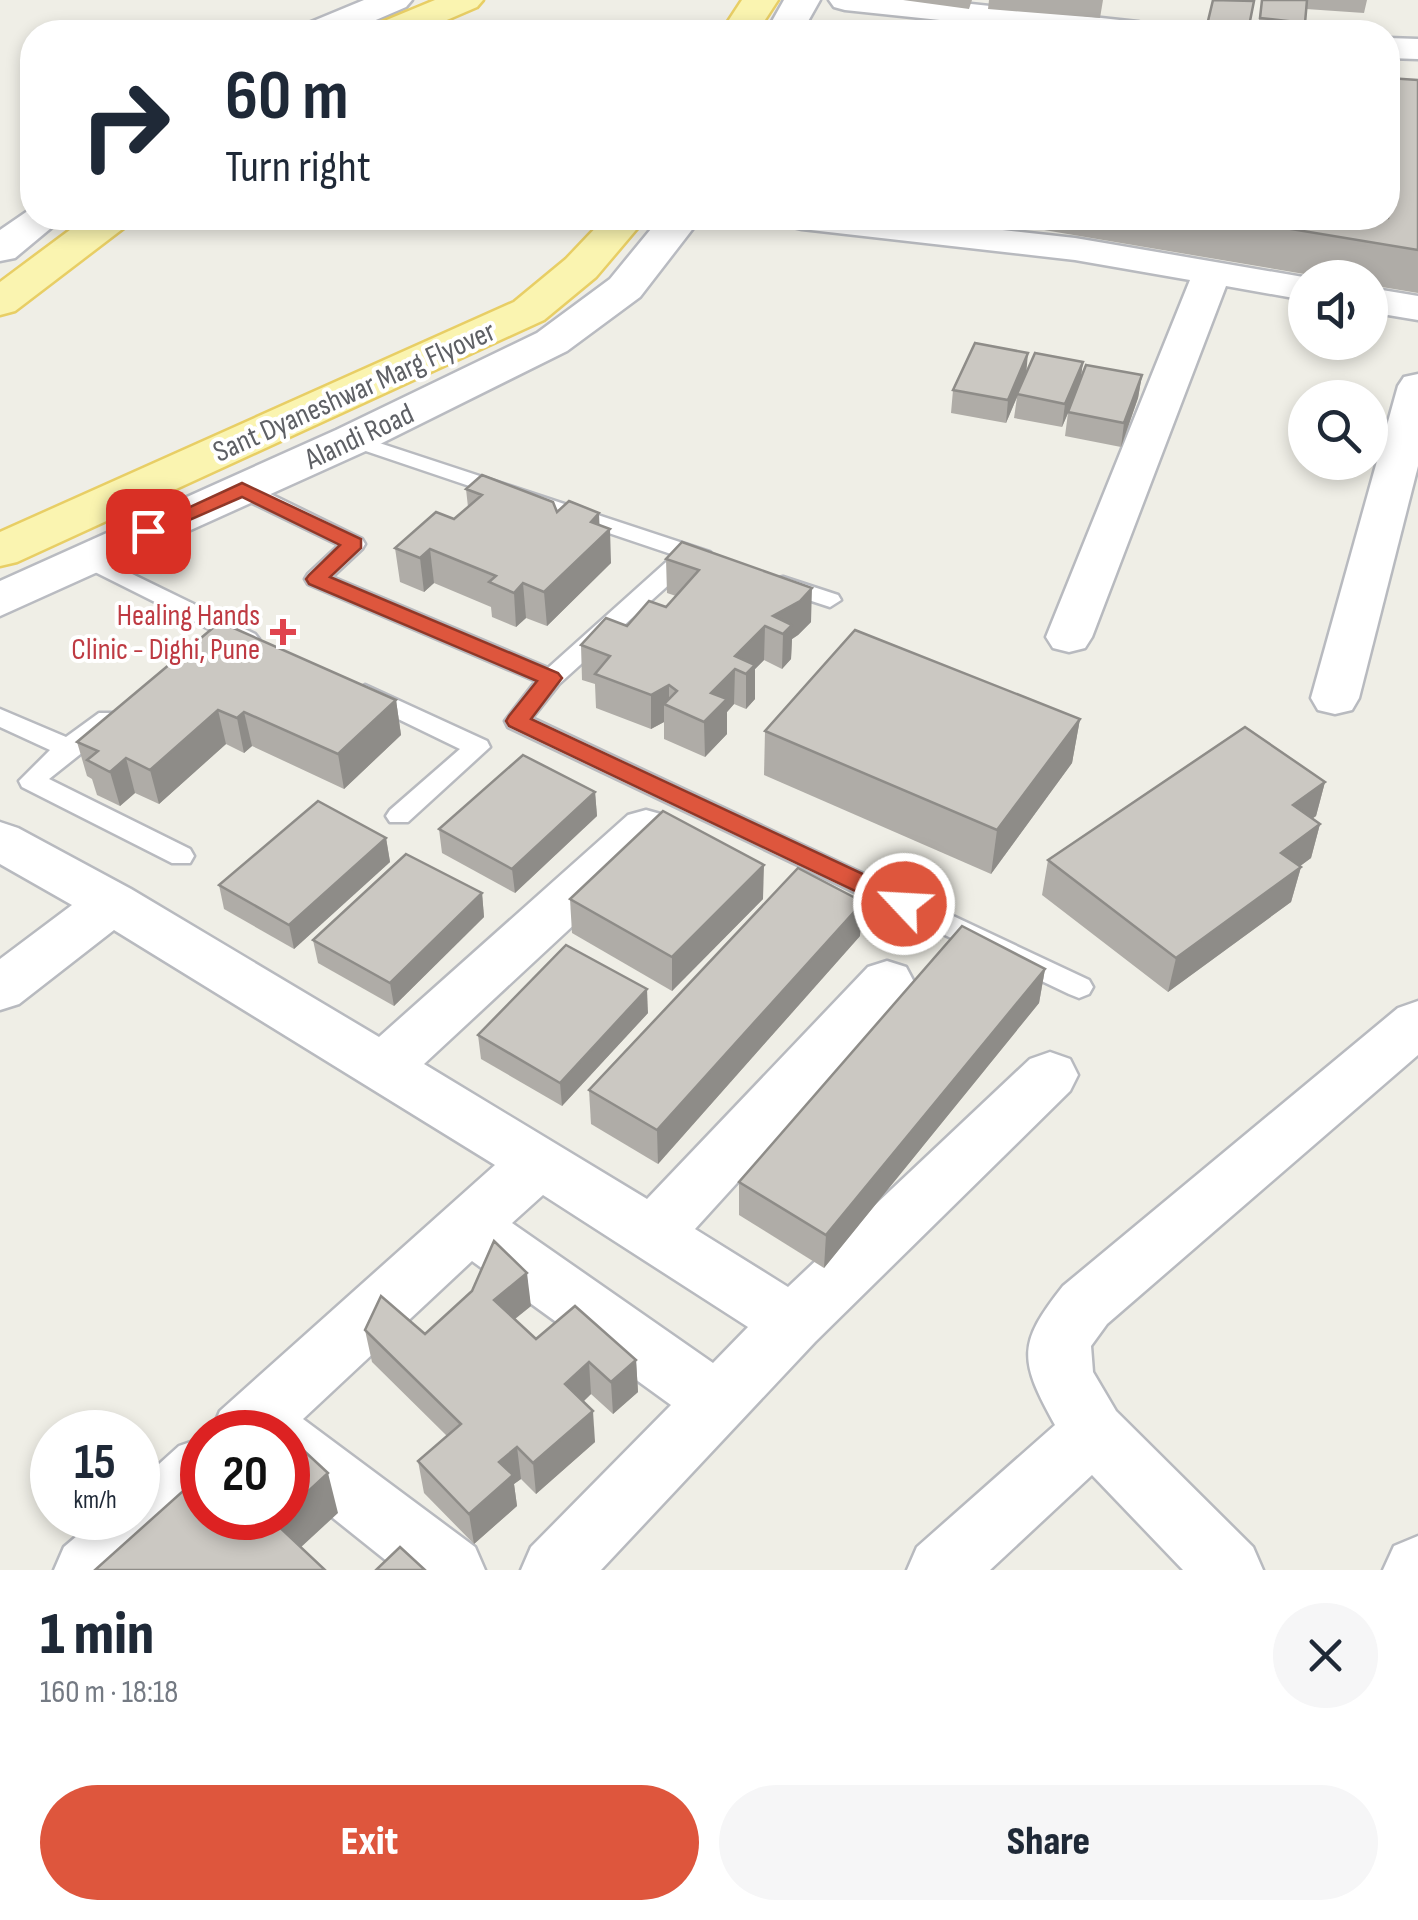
<!DOCTYPE html>
<html lang="en">
<head>
<meta charset="utf-8">
<style>
  :root { --surface:#fff; --page:#f6f6f7; --text:#1f2937; --muted:#747a83; --accent:#de563d }
  body { margin:0; font-family:"Sofia Sans Condensed",sans-serif; background:var(--page); color:var(--text); height:100vh; display:flex; flex-direction:column; font-size:38px; white-space:nowrap }
  * { box-sizing:border-box; margin:0 }
  p { font-size:32px; color:var(--muted) }
  .icon { flex:none; width:55px; height:55px; fill:none; stroke:currentColor; stroke-width:2; stroke-linecap:round; stroke-linejoin:round }
  .map { position:relative; height:1570px; overflow:hidden }
  .details { display:flex; flex-direction:column; background:var(--surface); flex:1 }
  .details>* { flex:none }
  .top-card { position:absolute; left:20px; top:20px; width:1380px; height:210px; border-radius:40px; box-shadow:0 5px 15px #0003; background:#fff; color:var(--text); overflow:hidden }
  .buttons { position:absolute; left:1288px; top:260px; display:grid; gap:20px }
  .buttons a { display:grid; place-items:center; width:100px; height:100px; border-radius:50%; background:var(--surface); box-shadow:0 5px 15px #0003; font-size:50px }
  .speed { position:absolute; left:30px; top:1410px; display:flex; gap:20px; font-size:50px; font-weight:700; text-align:center }
  .speed>* { display:grid; place-content:center; width:130px; height:130px; border-radius:50%; background:var(--surface); box-shadow:0 5px 15px #0003; line-height:1 }
  .speed small { font-size:25px; font-weight:400 }
  .speed .limit { border:15px solid #d22; background:#fff; color:#111 }
  .pin { position:absolute; display:grid; place-items:center; width:85px; height:85px; color:#fff; margin:-42px; border-radius:20px; box-shadow:0 5px 15px #0006 }
  .me { position:absolute; width:110px; margin:-55px; rotate:295deg; stroke-linejoin:round; filter:drop-shadow(0 0 8px #0008) }
  .turn { display:flex; align-items:center; gap:35px; height:210px; padding:0 40px; font-size:45px }
  .turn .icon { width:130px; height:130px; stroke-width:2.5 }
  .turn b { display:block; font-size:70px; line-height:85px }
  .round { display:grid; place-items:center; flex:none; width:105px; height:105px; border-radius:52px; background:var(--page) }
  .overview { display:flex; align-items:center; justify-content:space-between; height:170px; padding:0 40px }
  h1 { font-size:60px; font-weight:800; line-height:75px }
  .button { display:flex; gap:20px; margin-top:auto; padding:20px 40px }
  .button a { flex:1; height:115px; border-radius:60px; background:var(--accent); color:#fff; font-size:40px; font-weight:800; line-height:115px; text-align:center }
  .button a+a { background:var(--page); color:var(--text) }
  .map>svg:first-child { display:block }
  .lines { fill:none; stroke-linecap:round; stroke-linejoin:round }
  .lane-casing { stroke:#b8babf; stroke-width:5 }
  .street-casing { stroke:#b8babf; stroke-width:5 }
  .secondary-casing { stroke:#b9bbc1; stroke-width:5 }
  .primary-casing { stroke:#e8ce65; stroke-width:5 }
  .lane { fill:#fff; fill-rule:evenodd }
  .street { fill:#fff; fill-rule:evenodd }
  .secondary { fill:#fff; fill-rule:evenodd }
  .primary { fill:#faf4b0; fill-rule:evenodd }
  .wall { fill:#afaca7 }
  .shaded-wall { fill:#8e8c88 }
  .building { fill:#cbc8c2; stroke:#8e8c88; stroke-width:2.5 }
  .route { fill:#de563d; stroke:#903828; stroke-width:2.5 }
  .health-dot { fill:#e0444e; stroke:#fff; stroke-width:4 }
  .labels { text-anchor:middle; stroke-width:8; stroke-linejoin:round; paint-order:stroke }
  .street-label { font-size:30px; fill:#5e6065; stroke:#fff }
  .health-label { font-size:30px; fill:#be3a42; stroke:#fff; text-anchor:end }
</style>
</head>
<body>
<div class="map">
<svg width="1418" height="1570" viewBox="0 0 1418 1570">
  <rect width="100%" height="100%" fill="#efeee6"/>
  <g class="lines">
    <defs>
      <g id="lane">
        <polygon points="352,434 710,552 713,557 710,562 694,562 559,684 532,718 1089,980 1093,987 1089,994 1079,998 1069,994 508,727 505,721 536,681 308,584 305,579 308,574 339,545 234,494 231,489 234,484 250,484 362,539 365,544 362,549 332,577 548,668 674,555 345,444 341,440"/>
        <polygon points="85,551 255,634 259,639 247,647 239,644 77,563 74,558"/>
        <polygon points="783,577 838,595 841,600 830,607 775,589 772,584 775,579"/>
        <polygon points="365,685 487,741 490,747 408,822 390,822 386,816 390,810 460,749 357,699 353,693"/>
        <polygon points="0,709 66,737 99,713 117,713 120,719 117,725 49,779 190,849 194,856 190,863 172,863 22,787 19,781 50,750 0,727"/>
      </g>
      <g id="street">
        <polygon points="829,0 934,0 1138,22 1150,25 1154,32 1053,32 845,10 834,7"/>
        <polygon points="1388,38 1418,39 1418,59 1388,58"/>
        <polygon points="784,218 896,218 1075,238 1309,278 1305,278 1305,300 1226,286 1092,637 1085,648 1069,652 1053,648 1046,637 1190,280 1075,260 802,229 789,226"/>
        <polygon points="1370,288 1418,296 1418,320 1370,312"/>
        <polygon points="1418,374 1418,466 1359,698 1352,710 1335,714 1318,710 1311,698 1398,386 1404,377"/>
        <path d="M646 810 664 815 671 828 664 841 424 1064 647 1199 868 967 887 961 906 967 914 982 906 997 695 1229 788 1287 1030 1059 1050 1052 1070 1059 1078 1075 1070 1091 815 1342 601 1570H521L531 1547 671 1405 472 1261 303 1419 475 1547 485 1570H398L288 1482V1432H211L220 1411 495 1165 114 930 19 1004 0 1010V959L72 905 0 864V822L18 828 131 889 379 1037 628 815ZM543 1195 748 1327 713 1363 512 1223Z"/>
        <path d="M1418 1001V1055L1107 1324 1091 1346 1093 1372 1116 1411 1253 1547 1263 1570H1183L1092 1475 990 1570H907L917 1547 1055 1425C1019 1360 1017 1344 1063 1286L1398 1008Z"/>
        <polygon points="202,1438 202,1510 137,1570 54,1570 64,1547 98,1518 138,1518 138,1483 179,1446"/>
        <polygon points="1418,1536 1418,1570 1383,1570 1394,1546"/>
      </g>
      <g id="secondary">
        <polygon points="364,0 412,0 406,7 348,32 301,32 306,24"/>
        <polygon points="784,0 820,0 802,32 766,32"/>
        <polygon points="32,208 32,218 63,218 15,258 0,261 0,230"/>
        <polygon points="660,218 701,218 640,297 567,351 368,450 0,616 0,581 336,430 537,333 610,279"/>
      </g>
      <g id="primary">
        <polygon points="435,0 483,0 477,7 419,32 372,32 377,24"/>
        <polygon points="742,0 778,0 757,32 721,32"/>
        <polygon points="86,218 131,218 125,227 15,311 0,315 0,282"/>
        <polygon points="605,218 646,218 596,277 544,320 17,562 0,566 0,532 514,302 566,259"/>
      </g>
    </defs>
    <use href="#lane" class="lane-casing"/>
    <use href="#street" class="street-casing"/>
    <use href="#secondary" class="secondary-casing"/>
    <use href="#primary" class="primary-casing"/>
    <use href="#lane" class="lane"/>
    <use href="#street" class="street"/>
    <use href="#secondary" class="secondary"/>
    <use href="#primary" class="primary"/>
  </g>
  <g class="wall">
    <polygon points="903,0 972,0 969,9"/>
    <polygon points="989,0 1103,0 1100,18 988,9"/>
    <polygon points="1213,0 1254,1 1248,32 1207,32"/>
    <polygon points="1262,0 1367,0 1364,13 1306,9 1303,32 1257,32"/>
    <polygon points="1418,80 1418,293 1370,285 1370,278 1328,278 973,218 1388,218"/>
    <polygon points="1083,362 1080,380 1142,375 1138,398 1121,447 1065,436 1068,413 1062,427 1014,418 1017,397 1006,423 951,413 953,390"/>
    <polygon points="466,489 600,525 611,563 547,626 526,618 516,627 492,617 491,607 434,583 424,592 400,582 395,548 454,519 468,507"/>
    <polygon points="682,542 811,622 798,635 792,639 791,659 782,669 764,660 755,669 755,699 746,709 734,704 727,712 727,734 705,757 664,739 664,722 651,729 596,708 595,684 582,680 581,645 666,607 676,596 667,593 666,559"/>
    <polygon points="220,622 396,700 401,735 344,789 252,746 244,753 226,744 159,804 135,793 120,806 97,795 92,779 87,776 77,742"/>
    <polygon points="1080,719 1072,763 991,874 764,775 765,731"/>
    <polygon points="1325,782 1316,816 1313,818 1320,824 1311,858 1300,866 1301,867 1291,902 1168,992 1042,895 1048,860"/>
    <polygon points="595,792 597,816 515,893 442,853 439,829"/>
    <polygon points="386,838 390,862 294,949 224,909 219,885"/>
    <polygon points="482,893 484,917 394,1006 318,963 313,940"/>
    <polygon points="570,899 763,899 672,991 572,933"/>
    <polygon points="860,936 658,1164 591,1124 589,1090"/>
    <polygon points="1045,969 1039,1003 824,1268 739,1215 739,1182"/>
    <polygon points="648,1013 562,1106 481,1059 478,1035"/>
    <polygon points="531,1306 514,1319 536,1339 636,1360 638,1392 613,1414 591,1394 583,1402 595,1442 536,1494 521,1479 514,1484 517,1506 474,1544 424,1493 418,1461 447,1436 372,1362 365,1330 425,1334"/>
  </g>
  <g class="shaded-wall">
    <polygon points="1028,353 1026,376 1006,423 1008,400"/>
    <polygon points="1083,362 1080,385 1062,427 1065,404"/>
    <polygon points="1142,375 1138,398 1121,447 1124,423"/>
    <polygon points="599,513 600,538 610,529 611,563 547,626 544,592 591,522"/>
    <polygon points="430,549 434,583 424,592 420,558"/>
    <polygon points="523,583 526,618 516,627 514,593"/>
    <polygon points="812,588 811,622 798,635 792,639 791,659 782,669 783,634 773,616"/>
    <polygon points="765,626 764,660 755,669 755,699 746,709 746,674 735,656"/>
    <polygon points="735,669 734,704 727,712 727,734 705,757 704,722 711,693"/>
    <polygon points="669,685 669,706 664,704 664,722 651,729 651,695"/>
    <polygon points="396,700 401,735 344,789 338,754"/>
    <polygon points="218,710 226,744 159,804 150,770"/>
    <polygon points="244,712 252,746 244,753 237,718"/>
    <polygon points="1080,719 1072,763 991,874 997,830"/>
    <polygon points="126,758 135,793 120,806 110,772"/>
    <polygon points="1325,782 1316,816 1283,839 1293,805"/>
    <polygon points="595,792 597,816 515,893 512,869"/>
    <polygon points="1320,824 1311,858 1272,887 1281,853"/>
    <polygon points="386,838 390,862 294,949 289,925"/>
    <polygon points="764,865 763,899 672,991 672,957"/>
    <polygon points="1301,867 1291,902 1168,992 1176,958"/>
    <polygon points="482,893 484,917 394,1006 390,983"/>
    <polygon points="863,902 860,936 658,1164 657,1130"/>
    <polygon points="1045,969 1039,1003 824,1268 826,1235"/>
    <polygon points="647,989 648,1013 562,1106 560,1083"/>
    <polygon points="527,1273 531,1306 498,1333 494,1300"/>
    <polygon points="636,1360 638,1392 613,1414 611,1382"/>
    <polygon points="589,1362 591,1394 568,1416 565,1384"/>
    <polygon points="593,1411 595,1442 536,1494 533,1463"/>
    <polygon points="517,1447 521,1479 514,1484 517,1506 474,1544 469,1514 499,1462"/>
    <polygon points="328,1473 338,1513 286,1561 274,1522 280,1518 288,1518 288,1510"/>
  </g>
  <g class="building">
    <polygon points="1213,0 1254,1 1249,26 1208,21"/>
    <polygon points="1262,0 1307,0 1305,23 1260,18"/>
    <polygon points="866,27 929,32 863,32"/>
    <polygon points="1388,78 1418,80 1418,250 1224,218 1388,218"/>
    <polygon points="975,343 1028,353 1008,400 953,390"/>
    <polygon points="1035,353 1083,362 1065,404 1017,394"/>
    <polygon points="1086,365 1142,375 1124,423 1068,412"/>
    <polygon points="482,475 553,502 557,512 569,501 599,513 591,522 610,529 544,592 523,583 514,593 489,582 496,576 430,549 420,558 395,548 436,512 454,519 482,495 466,489"/>
    <polygon points="682,542 812,588 800,601 773,616 792,625 783,634 765,626 735,656 755,665 746,674 735,669 711,693 727,699 704,722 664,704 677,691 669,685 651,695 595,674 610,656 581,645 606,618 627,626 649,601 666,607 699,570 666,559"/>
    <polygon points="220,622 396,700 338,754 244,712 237,718 218,710 150,770 126,758 110,772 87,760 98,751 77,742"/>
    <polygon points="855,630 1080,719 997,830 765,731"/>
    <polygon points="1245,727 1325,782 1293,805 1320,824 1281,853 1301,867 1176,958 1048,860"/>
    <polygon points="523,755 595,792 512,869 439,829"/>
    <polygon points="318,801 386,838 289,925 219,885"/>
    <polygon points="663,811 764,865 672,957 570,899"/>
    <polygon points="406,854 482,893 390,983 313,940"/>
    <polygon points="798,868 863,902 657,1130 589,1090"/>
    <polygon points="962,926 1045,969 826,1235 739,1182"/>
    <polygon points="566,945 647,989 560,1083 478,1035"/>
    <polygon points="494,1241 527,1273 494,1300 536,1339 575,1306 636,1360 611,1382 589,1362 565,1384 593,1411 533,1463 517,1447 499,1462 513,1475 469,1514 418,1461 461,1424 365,1330 381,1296 425,1334 472,1291"/>
    <polygon points="288,1436 328,1473 288,1510"/>
    <polygon points="202,1474 202,1518 280,1518 274,1522 325,1570 95,1570"/>
    <polygon points="400,1547 425,1570 376,1570"/>
  </g>
  <polygon class="route" points="242,483 361,539 361,548 330,577 558,673 562,678 531,719 912,897 915,904 912,910 895,910 509,726 506,721 509,716 537,681 309,584 306,579 309,575 340,545 242,497 155,535 148,537 138,531"/>
  <path class="health-dot" d="M278 617h10v10h10v10h-10v10h-10v-10h-10v-10h10z"/>
  <g class="labels">
    <g class="street-label">
      <text transform="translate(354 391) rotate(-24)" y="10">Sant Dyaneshwar Marg Flyover</text>
      <text transform="translate(359 436) rotate(-25)" y="10">Alandi Road</text>
    </g>
    <g class="health-label">
      <text x="260" y="625">Healing Hands<tspan x="260" dy="34">Clinic - Dighi, Pune</tspan></text>
    </g>
  </g>
</svg>
<div class="buttons">
<a><svg class="icon" aria-label="sound" viewBox="0 0 24 24"><path d="M4 9h4l5-4v14l-5-4H4zM17 9q2 3 0 6"/></svg></a>
<a><svg class="icon" aria-label="search" viewBox="0 0 24 24"><circle cx="10" cy="10" r="6"/><path d="M15 15l6 6"/></svg></a>
</div>
<div class="speed"><div>15<small>km/h</small></div><div class="limit">20</div></div>
<div class="pin" style="left:148px;top:531px;background:#d93025"><svg class="icon" aria-label="arrive" viewBox="0 0 24 24"><path d="M6 21V4h12l-3 4 3 4H6"/></svg></div>
<svg class="me" style="left:904px;top:904px" viewBox="-20 -20 40 40"><circle r="17" fill="#de563d" stroke="#fff" stroke-width="3"/><path d="M0-11L8 9 0 5-8 9z" fill="#fff"/></svg>
<div class="top-card">
<div class="turn"><svg class="icon" aria-label="right" viewBox="0 0 24 24"><path d="M7 20v-9h11M14 6l5 5-5 5"/></svg><div><b>60 m</b>Turn right</div></div>
</div>
</div>
<section class="details">
<div class="overview"><div><h1>1 min</h1><p>160 m · 18:18</p></div><a class="round"><svg class="icon" aria-label="close" viewBox="0 0 24 24"><path d="M6 6l12 12M18 6L6 18"/></svg></a></div>
<div class="button"><a>Exit</a><a>Share</a></div>
</section>
</body>
</html>
